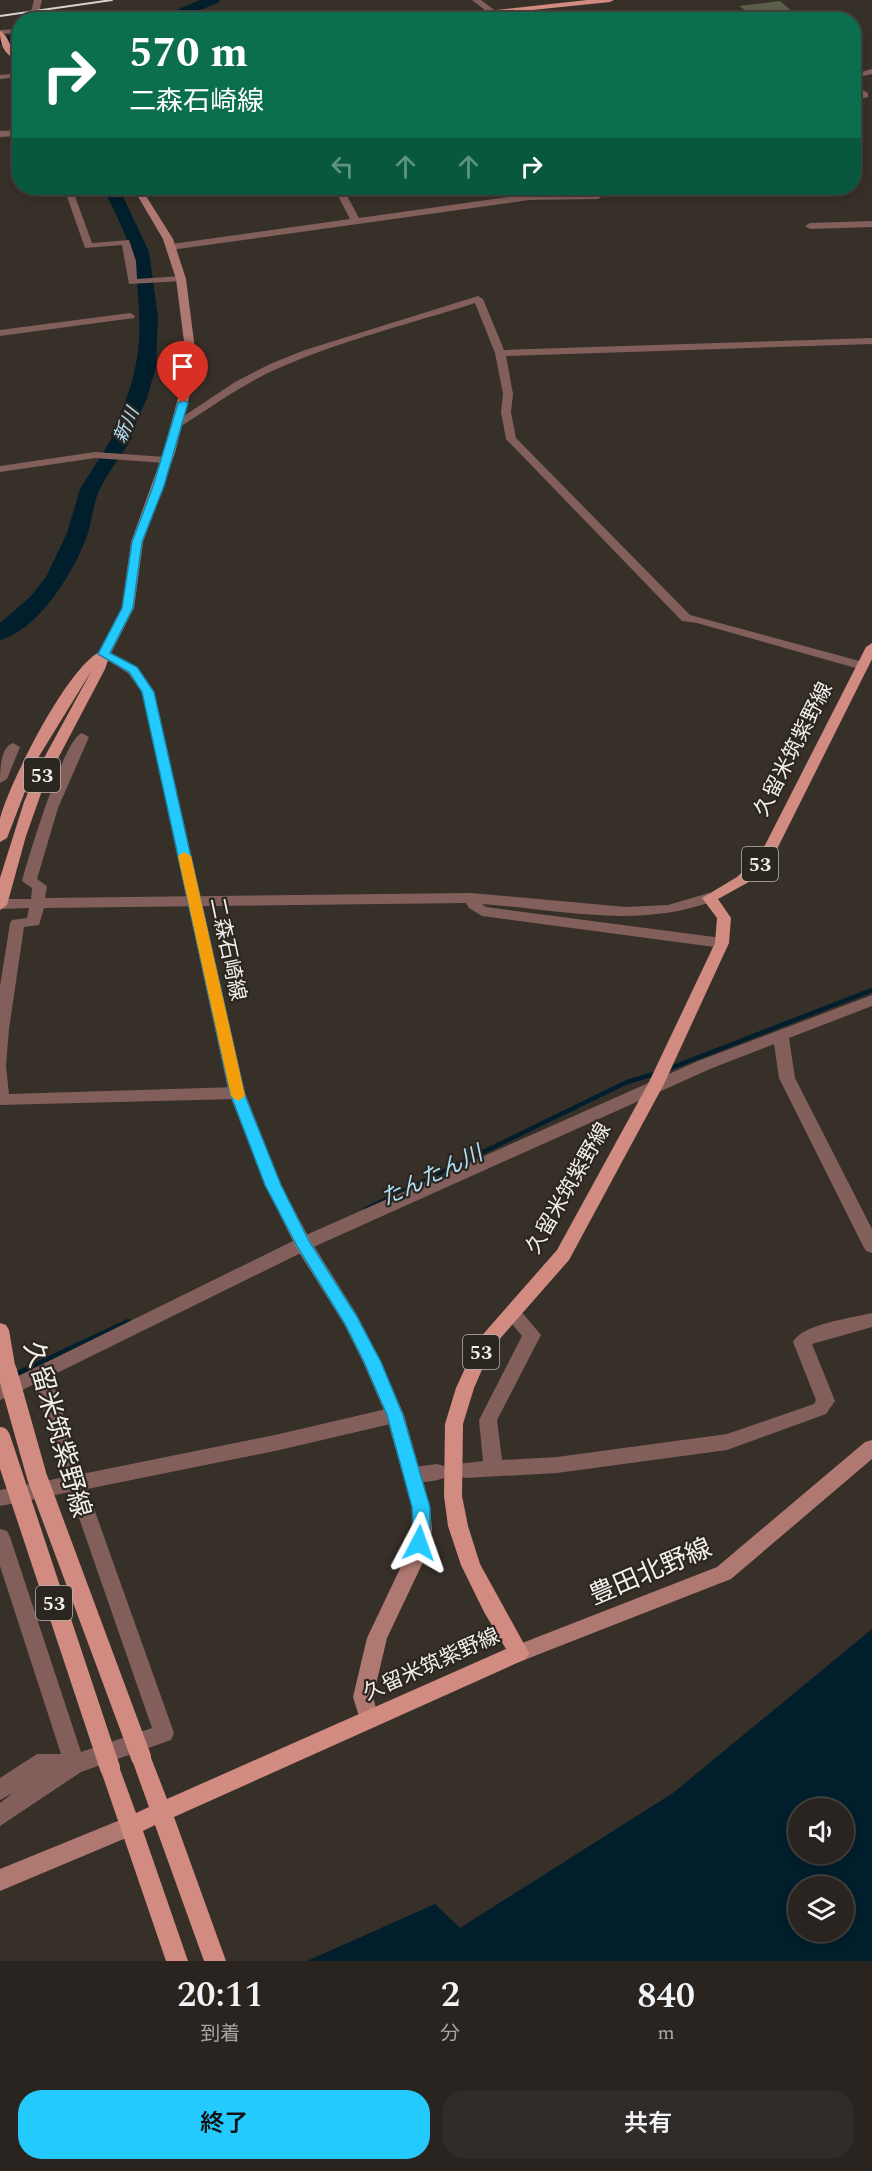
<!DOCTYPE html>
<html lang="ja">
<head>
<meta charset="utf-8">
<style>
  :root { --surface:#29241f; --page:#312c28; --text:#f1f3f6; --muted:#a5a4a4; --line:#45413d; --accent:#24c9fe }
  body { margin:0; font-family:Spectral,"Noto Sans JP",serif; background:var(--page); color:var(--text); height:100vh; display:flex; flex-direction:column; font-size:22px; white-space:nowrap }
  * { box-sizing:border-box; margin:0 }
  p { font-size:20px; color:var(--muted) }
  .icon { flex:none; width:33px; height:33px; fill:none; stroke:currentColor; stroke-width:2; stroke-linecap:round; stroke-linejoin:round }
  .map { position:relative; height:1961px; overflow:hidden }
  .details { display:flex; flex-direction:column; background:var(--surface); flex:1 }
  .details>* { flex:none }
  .top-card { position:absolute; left:12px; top:12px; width:849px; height:183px; border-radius:24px; box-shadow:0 3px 9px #0003,0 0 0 2px var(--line); background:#0b6e4f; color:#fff; overflow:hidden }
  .controls { position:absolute; left:788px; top:1798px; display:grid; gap:12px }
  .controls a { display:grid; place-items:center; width:66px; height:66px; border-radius:50%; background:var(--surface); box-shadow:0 3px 9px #0003,0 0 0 2px var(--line); font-size:30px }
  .pin { position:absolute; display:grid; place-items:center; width:51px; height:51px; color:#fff; margin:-62px -26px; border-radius:50% 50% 50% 0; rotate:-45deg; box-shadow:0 0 6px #0007 }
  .pin .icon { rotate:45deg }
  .me { position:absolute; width:66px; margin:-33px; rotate:4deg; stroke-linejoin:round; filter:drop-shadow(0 0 4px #0008) }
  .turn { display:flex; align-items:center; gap:21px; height:126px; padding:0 18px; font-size:27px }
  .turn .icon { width:78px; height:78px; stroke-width:2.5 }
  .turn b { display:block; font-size:42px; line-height:51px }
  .lanes { display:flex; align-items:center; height:57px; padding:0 18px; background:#0003; justify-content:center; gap:30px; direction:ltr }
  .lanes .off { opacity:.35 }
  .eta { display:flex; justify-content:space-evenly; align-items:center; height:102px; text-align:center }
  .eta b { font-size:36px; font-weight:600; line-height:42px }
  .primary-button { display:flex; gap:12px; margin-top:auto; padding:12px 18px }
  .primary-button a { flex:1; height:69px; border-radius:24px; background:var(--accent); color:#111; font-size:24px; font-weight:600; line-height:69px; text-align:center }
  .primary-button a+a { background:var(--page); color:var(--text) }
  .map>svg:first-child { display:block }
  .green { fill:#5b5e4b }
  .water { fill:#001e2c; fill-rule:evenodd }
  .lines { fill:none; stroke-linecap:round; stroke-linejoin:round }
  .stream-far1 { stroke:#001e2c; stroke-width:4.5 }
  .stream { stroke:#001e2c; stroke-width:6 }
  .river { fill:#001e2c; fill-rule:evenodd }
  .street { fill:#825f5a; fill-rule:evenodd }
  .secondary { fill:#af7870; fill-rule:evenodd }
  .primary { fill:#d28b81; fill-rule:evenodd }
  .rail { stroke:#d8d3cf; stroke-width:2 }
  .primary-bridge { stroke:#d28b81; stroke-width:20 }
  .route { fill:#24c9fe; stroke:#1783a5; stroke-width:1.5 }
  .slow { fill:#f59e0b }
  .labels { text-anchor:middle; stroke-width:4.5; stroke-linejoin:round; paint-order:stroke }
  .far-water-label { font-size:18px; font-style:italic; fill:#b1e0f9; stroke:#2c2620 }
  .shield { fill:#2c2620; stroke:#b7b2ad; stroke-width:1.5 }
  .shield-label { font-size:20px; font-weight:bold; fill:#f2eeea }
  .street-label { font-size:21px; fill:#f2eeea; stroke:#2c2620 }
  .water-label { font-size:22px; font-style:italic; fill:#b1e0f9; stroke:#2c2620 }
  .near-street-label { font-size:26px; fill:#f2eeea; stroke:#2c2620 }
</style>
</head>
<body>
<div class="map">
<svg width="872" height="1961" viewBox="0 0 872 1961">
  <rect width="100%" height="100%" fill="#373029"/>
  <polygon class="green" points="780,1 801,19 758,19 739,6"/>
  <path class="water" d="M872 1629V1961H307L435 1904 460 1928 673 1793ZM798 1809H843V1854H798ZM798 1887H843V1932H798Z"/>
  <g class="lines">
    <g class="stream-far1">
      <polyline points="668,1069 872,990"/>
      <polyline points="366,1209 627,1082 657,1073"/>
    </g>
    <polyline class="stream" points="13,1376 128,1322"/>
    <g class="river">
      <polygon points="200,0 220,0 218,3 174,20 153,20"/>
      <polygon points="20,35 20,43 0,45 0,37"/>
      <path d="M103 188H119L149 252 158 317 156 367 147 398 131 434 132 438C121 456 107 473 98 493 93 506 92 520 88 533 76 569 39 630 0 640V623L30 597 46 577 67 533 80 489 112 438 111 434C135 385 143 351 138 296 137 281 136 266 131 251 124 229 113 209 103 188Z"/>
    </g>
    <g class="street">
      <polygon points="34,0 42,0 37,20 29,20"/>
      <polygon points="472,0 481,0 497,12 490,14"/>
      <polygon points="518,8 530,20 522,20 514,10"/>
      <polygon points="20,29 20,33 0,34 0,30"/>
      <polygon points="872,69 872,74 854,78 854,74"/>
      <polygon points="20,73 20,77 0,79 0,75"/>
      <polygon points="854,85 868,93 868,97 854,100 854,96 859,94 854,91"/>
      <polygon points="20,130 20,136 0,137 0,131"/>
      <polygon points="64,188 72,188 92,243 129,240 136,261 137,279 181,276 186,279 184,281 129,284 122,245 85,248"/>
      <polygon points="339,188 355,188 345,192 359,218 529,194 598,193 603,196 598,199 529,200 171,250 166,247 171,244 350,219 335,190"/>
      <polygon points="872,221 872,227 810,229 805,226 810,223"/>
      <path d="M478 296 483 299 504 350 872 338V344L506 356 513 394 511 412 516 438 690 615 867 663 869 666 867 669H859L697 623 682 621 506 439 501 412 503 394 495 353 475 303C410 324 342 340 279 368 244 383 213 406 181 426H173L172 424 235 382 270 364 305 350Z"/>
      <polygon points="130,313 135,316 134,318 0,336 0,330"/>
      <polygon points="95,452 165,457 171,460 165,463 95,458 0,472 0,466"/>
      <path d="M82 733 89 737 58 808 37 879 47 886 45 898 471 893 626 907 668 905 709 893 716 898 714 901C636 929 562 910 482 904L486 907 722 938 729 943 722 948 482 916 469 908 466 903 44 908 39 925 24 927 9 1029 6 1066 9 1094 237 1087 243 1089 245 1093 243 1097 237 1099 0 1105V986L10 923 12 920 27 918 29 908 0 909V899H31L32 888 22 881C28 859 64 738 82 733Z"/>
      <path d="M13 743 20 747 7 779 0 783C0 771 0 747 13 743Z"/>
      <polygon points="872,995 872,1006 789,1038 795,1078 872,1229 872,1253 866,1251 863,1246 779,1078 774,1044 710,1069 309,1249 51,1376 82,1474 275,1435 395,1407 401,1410 404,1415 401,1420 395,1423 275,1451 87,1489 174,1733 171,1740 81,1772 0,1826 0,1803 13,1793 0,1800 0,1778 37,1754 61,1754 0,1566 0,1529 7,1531 10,1537 81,1752 152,1728 70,1492 0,1506 0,1490 65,1477 35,1384 0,1400 0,1385 297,1239 698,1061"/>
      <path d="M513 1307 519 1309 541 1335 497 1420 502 1460 557 1457 727 1434 814 1404 816 1400 793 1342C802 1324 852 1318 872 1313V1327L812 1344 835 1401 826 1414 727 1450 557 1473 465 1478 458 1476 456 1470 458 1464 483 1461 479 1420 522 1336 504 1314 507 1309Z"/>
      <path d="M437 1464 444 1466 446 1472 444 1478C433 1482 417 1484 406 1480L404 1474 406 1468Z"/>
    </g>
    <g class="secondary">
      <polygon points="133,188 141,188 173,239 186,279 197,365 175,453 143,542 134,608 111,653 137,667 154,692 245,1093 281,1185 310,1240 357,1315 381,1362 404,1415 430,1507 432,1530 426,1556 387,1638 373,1697 379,1719 376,1726 369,1729 362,1726 353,1697 367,1638 406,1556 412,1530 412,1507 386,1415 363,1362 344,1324 297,1249 265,1185 229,1093 142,692 128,673 98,654 122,608 131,542 163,453 187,365 176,279 163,239"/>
      <polygon points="872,1440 872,1459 731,1579 519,1662 512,1659 509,1653 512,1647 717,1567 865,1442"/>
      <polygon points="130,1816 138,1819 141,1826 138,1833 0,1891 0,1869"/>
    </g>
    <g class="primary">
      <polygon points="587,0 614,0 610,2 437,20 405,20"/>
      <path d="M0 31C10 36 9 50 20 56V61C5 56 0 46 0 31Z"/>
      <polygon points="872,643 872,659 773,857 747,883 718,899 731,918 729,943 664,1084 569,1260 491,1349 474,1388 463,1424 462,1496 468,1526 480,1564 529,1653 526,1659 174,1817 226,1961 204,1961 155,1825 143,1831 188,1961 166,1961 100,1768 103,1761 110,1758 117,1761 136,1813 149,1807 131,1757 134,1750 141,1747 148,1750 167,1799 506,1649 484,1612 461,1565 448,1526 444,1496 445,1424 456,1388 478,1340 557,1250 648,1084 715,943 717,918 702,898 737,877 760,855 866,647"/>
      <path d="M104 650 110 654 105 669 44 785 26 836 7 905 0 910V878L24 802 38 769 92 670 38 758 7 838 0 842C0 835 0 826 0 819 8 785 71 659 104 650Z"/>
      <polygon points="0,1323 6,1325 9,1330 16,1371 13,1376 7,1378 0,1375"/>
    </g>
    <polyline class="rail" points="0,16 112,0"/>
    <g class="primary-bridge">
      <polyline points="7,1371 37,1477 141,1757"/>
      <polyline points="0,1437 110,1768"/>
    </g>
  </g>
  <polygon class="route" points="183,400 188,403 164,486 142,542 133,608 110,653 137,667 154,692 244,1093 281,1185 309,1241 356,1315 381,1362 403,1415 430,1507 430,1530 425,1548 419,1551 413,1548 410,1543 413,1530 412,1507 387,1415 364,1362 345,1324 298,1248 265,1185 230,1093 142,692 129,672 98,654 122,608 132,542 153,486 178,403"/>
  <polygon class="slow" points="184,852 191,856 245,1096 238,1101 231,1096 178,856"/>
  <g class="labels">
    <g class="far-water-label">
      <text transform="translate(126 425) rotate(-66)" y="6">新川</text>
    </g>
    <g class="shield">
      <rect x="24" y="758" width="36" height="34" rx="4.5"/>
      <rect x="742" y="847" width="36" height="34" rx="4.5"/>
      <rect x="463" y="1335" width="36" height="34" rx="4.5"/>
      <rect x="36" y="1586" width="36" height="34" rx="4.5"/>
    </g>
    <g class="shield-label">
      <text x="42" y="782">53</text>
      <text x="760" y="871">53</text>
      <text x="481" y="1359">53</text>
      <text x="54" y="1610">53</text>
    </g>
    <g class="street-label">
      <text transform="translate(793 749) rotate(-63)" y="7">久留米筑紫野線</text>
      <text transform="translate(228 949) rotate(78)" y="7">二森石崎線</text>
      <text transform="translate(568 1188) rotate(-60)" y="7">久留米筑紫野線</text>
      <text transform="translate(431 1664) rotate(-24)" y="7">久留米筑紫野線</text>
    </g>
    <g class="water-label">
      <text transform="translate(431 1175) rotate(-26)" y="8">たんたん川</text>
    </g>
    <g class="near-street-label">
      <text transform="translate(58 1429) rotate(74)" y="9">久留米筑紫野線</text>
      <text transform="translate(650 1571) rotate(-23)" y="9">豊田北野線</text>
    </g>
  </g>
</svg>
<div class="controls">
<a><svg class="icon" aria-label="sound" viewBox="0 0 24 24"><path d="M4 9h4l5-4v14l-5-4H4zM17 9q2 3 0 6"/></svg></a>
<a><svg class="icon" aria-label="layers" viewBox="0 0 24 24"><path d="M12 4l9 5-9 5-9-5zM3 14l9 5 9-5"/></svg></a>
</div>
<div class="pin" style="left:183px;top:403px;background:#d93025"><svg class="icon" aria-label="arrive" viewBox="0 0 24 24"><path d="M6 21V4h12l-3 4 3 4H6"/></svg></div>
<svg class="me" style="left:419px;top:1543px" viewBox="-20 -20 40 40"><path d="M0-17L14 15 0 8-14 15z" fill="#24c9fe" stroke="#fff" stroke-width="4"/></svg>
<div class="top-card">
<div class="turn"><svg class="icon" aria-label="right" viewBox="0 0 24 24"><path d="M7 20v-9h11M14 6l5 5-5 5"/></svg><div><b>570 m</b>二森石崎線</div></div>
<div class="lanes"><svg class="icon off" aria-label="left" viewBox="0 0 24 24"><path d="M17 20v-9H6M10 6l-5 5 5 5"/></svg><svg class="icon off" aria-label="ahead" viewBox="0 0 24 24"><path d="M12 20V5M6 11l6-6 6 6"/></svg><svg class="icon off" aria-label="ahead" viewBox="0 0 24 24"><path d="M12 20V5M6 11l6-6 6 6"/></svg><svg class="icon" aria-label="right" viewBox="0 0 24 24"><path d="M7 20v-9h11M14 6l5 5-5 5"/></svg></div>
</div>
</div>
<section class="details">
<div class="eta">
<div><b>20:11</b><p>到着</p></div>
<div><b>2</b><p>分</p></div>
<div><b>840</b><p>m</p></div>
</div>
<div class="primary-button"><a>終了</a><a>共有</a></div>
</section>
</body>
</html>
